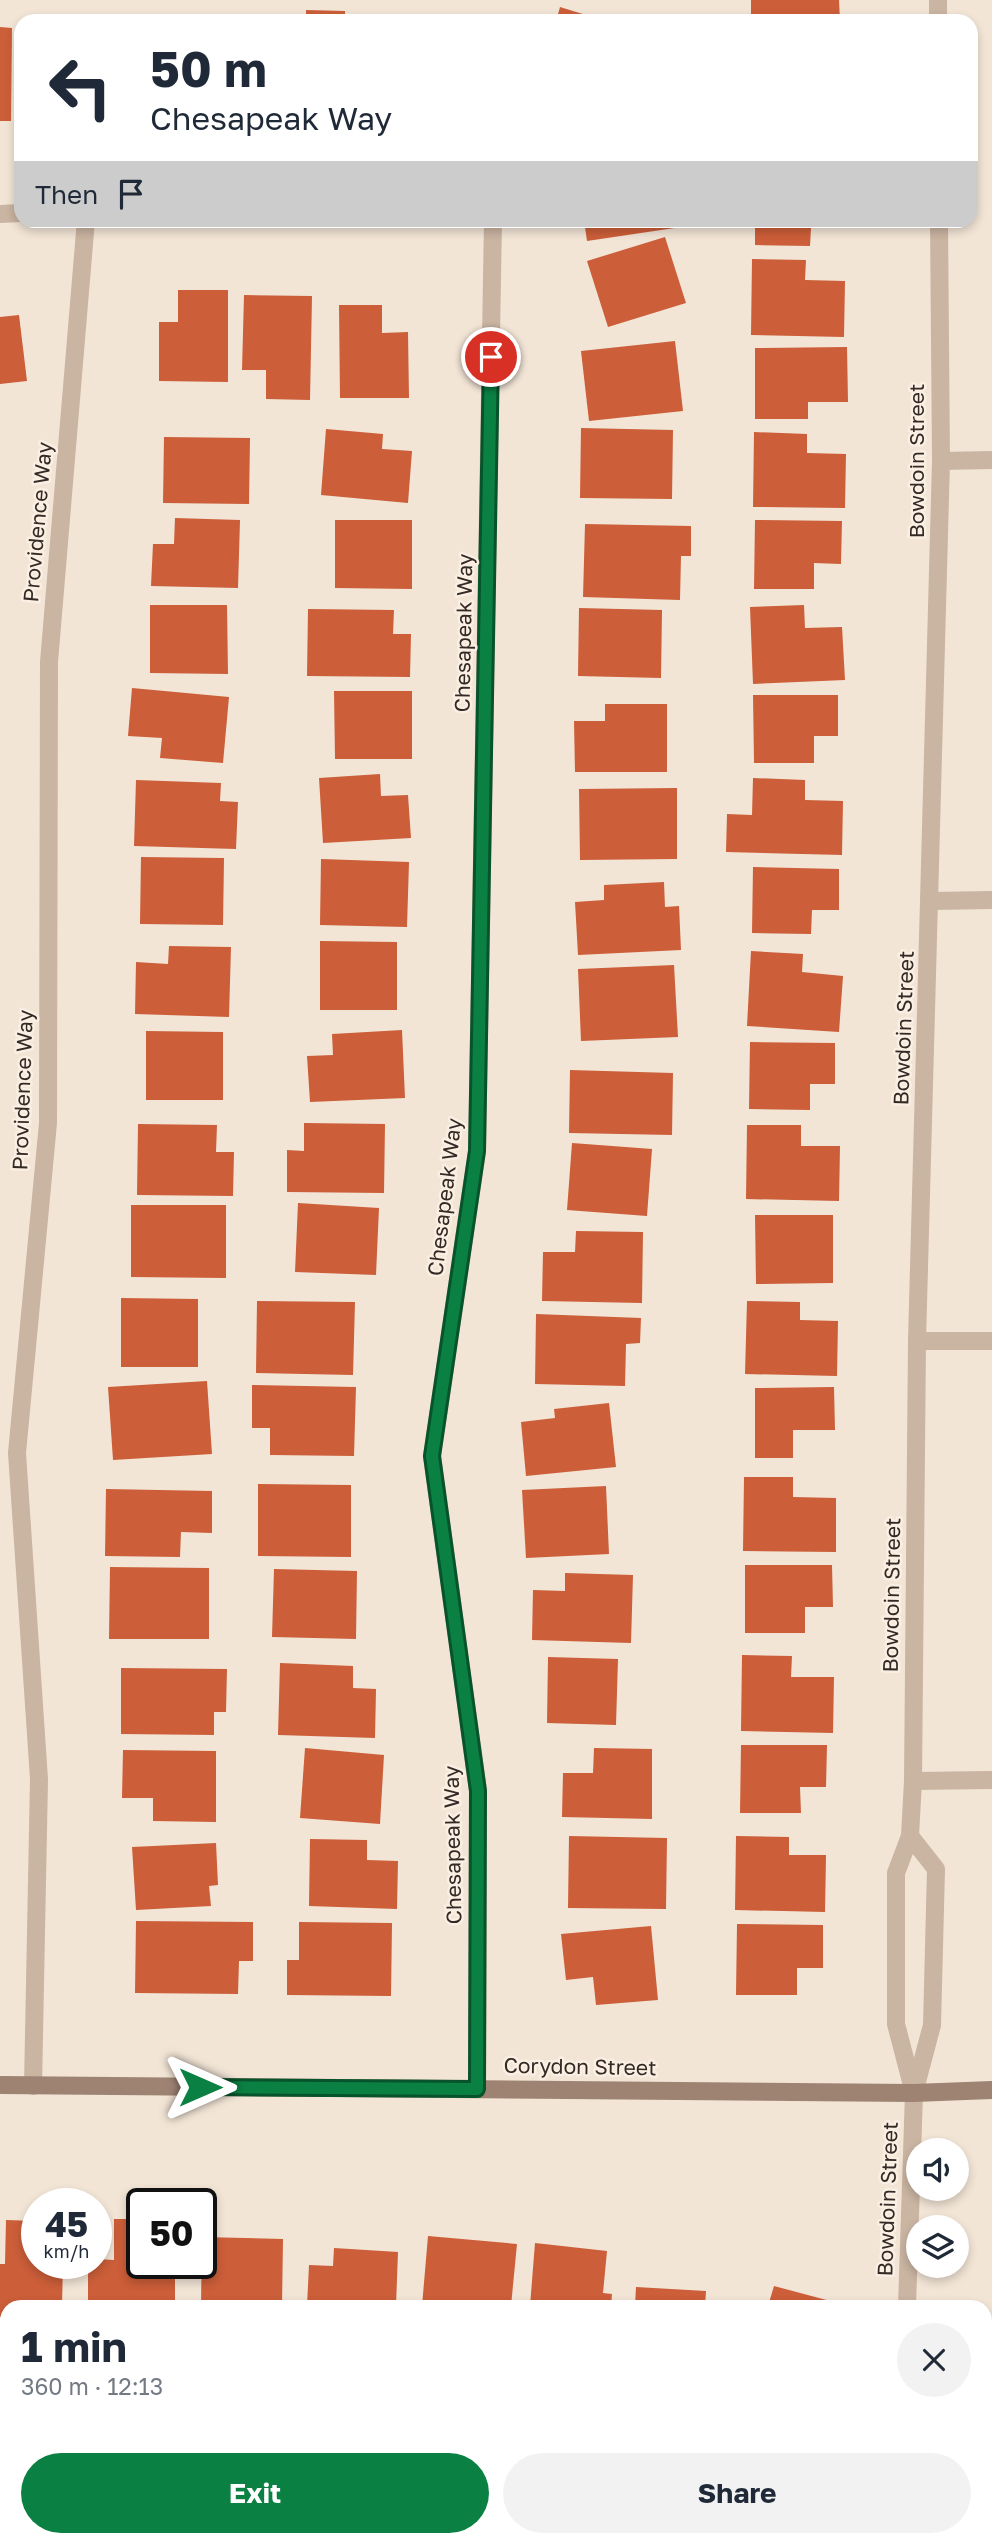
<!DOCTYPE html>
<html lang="en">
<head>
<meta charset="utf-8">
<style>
  :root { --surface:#fff; --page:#f2f2f3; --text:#1f2937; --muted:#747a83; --accent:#0b8043 }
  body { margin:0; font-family:"Golos Text",sans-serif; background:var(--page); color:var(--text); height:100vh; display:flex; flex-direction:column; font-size:26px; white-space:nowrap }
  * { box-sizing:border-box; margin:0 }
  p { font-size:23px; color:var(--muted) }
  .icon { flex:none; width:38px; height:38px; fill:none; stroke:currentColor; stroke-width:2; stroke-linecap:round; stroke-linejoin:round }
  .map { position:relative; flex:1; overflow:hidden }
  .details { position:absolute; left:0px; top:2300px; width:992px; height:247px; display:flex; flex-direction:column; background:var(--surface); border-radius:21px 21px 0 0; box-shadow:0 4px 10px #0003 }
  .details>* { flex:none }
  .guide { position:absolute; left:14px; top:14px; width:964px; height:214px; border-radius:21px; box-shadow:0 4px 10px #0003; background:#fff; color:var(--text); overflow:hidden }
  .controls { position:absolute; left:906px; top:2138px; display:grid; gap:14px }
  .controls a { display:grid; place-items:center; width:63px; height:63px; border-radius:50%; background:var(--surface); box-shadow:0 4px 10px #0003; font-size:35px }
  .speed { position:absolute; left:21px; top:2188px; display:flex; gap:14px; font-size:35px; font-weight:700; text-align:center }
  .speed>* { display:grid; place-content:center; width:91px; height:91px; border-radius:50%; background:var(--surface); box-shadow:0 4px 10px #0003; line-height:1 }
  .speed small { font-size:18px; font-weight:400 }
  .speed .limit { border:4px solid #111; border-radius:10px; background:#fff; color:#111 }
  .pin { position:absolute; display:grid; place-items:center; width:60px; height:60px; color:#fff; margin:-30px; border:4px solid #fff; border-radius:50%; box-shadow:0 2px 7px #0007 }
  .me { position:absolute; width:77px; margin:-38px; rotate:90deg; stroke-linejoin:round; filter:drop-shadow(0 0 5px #0008) }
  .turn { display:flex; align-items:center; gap:24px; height:147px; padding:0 21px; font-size:32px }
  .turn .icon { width:91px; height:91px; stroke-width:2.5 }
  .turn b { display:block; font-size:49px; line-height:60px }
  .then { display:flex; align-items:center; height:66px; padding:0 21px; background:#0003; gap:14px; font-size:26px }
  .round { display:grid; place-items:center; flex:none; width:74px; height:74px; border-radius:37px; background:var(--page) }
  .overview { display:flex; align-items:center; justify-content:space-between; height:119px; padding:0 21px }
  h1 { font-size:42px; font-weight:700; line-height:52px }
  .cta { display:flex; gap:14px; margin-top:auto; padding:14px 21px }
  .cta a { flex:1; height:80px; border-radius:42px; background:var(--accent); color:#fff; font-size:28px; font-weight:700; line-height:80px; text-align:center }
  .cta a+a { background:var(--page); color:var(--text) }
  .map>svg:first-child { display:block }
  .building { fill:#cc5e39 }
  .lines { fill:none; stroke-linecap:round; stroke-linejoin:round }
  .street { stroke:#cab4a2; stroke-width:18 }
  .secondary { stroke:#9e8373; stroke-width:18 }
  .route-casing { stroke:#07532c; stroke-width:18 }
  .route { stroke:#0b8043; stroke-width:12 }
  .labels { text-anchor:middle; stroke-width:5; stroke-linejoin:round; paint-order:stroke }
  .street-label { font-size:21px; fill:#342a25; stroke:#faefe2 }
</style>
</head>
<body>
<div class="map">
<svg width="992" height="2545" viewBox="0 0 992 2545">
  <rect width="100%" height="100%" fill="#f2e5d6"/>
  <g class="building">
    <polygon points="751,0 839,0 840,21 751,21"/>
    <polygon points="560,7 599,19 598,21 556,21"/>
    <polygon points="306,10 345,11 345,21 306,21"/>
    <polygon points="47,17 86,18 86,21 47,21"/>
    <polygon points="0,27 12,28 11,121 0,121"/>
    <polygon points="584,220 687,220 688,226 587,241"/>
    <polygon points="755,220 848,220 848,228 811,228 810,246 755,245"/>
    <polygon points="665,237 686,303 608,327 587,261"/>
    <polygon points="752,259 806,260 805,280 845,281 844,337 751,335"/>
    <polygon points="178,290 228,290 228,382 159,381 159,322 178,322"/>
    <polygon points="244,295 312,296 310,400 266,399 266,370 242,370"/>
    <polygon points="339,305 382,305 382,333 408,332 409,398 340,398"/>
    <polygon points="19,315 27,381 0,384 0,317"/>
    <polygon points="675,341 683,411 589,421 581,351"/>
    <polygon points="847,347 848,402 808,402 808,419 755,419 755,348"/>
    <polygon points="581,428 673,430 672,499 580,498"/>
    <polygon points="326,429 383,434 382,449 412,451 408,503 321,495"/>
    <polygon points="754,432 807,434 807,453 846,454 845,508 753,507"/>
    <polygon points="164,437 250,438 249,504 163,503"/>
    <polygon points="175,518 240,520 238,588 151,586 153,544 174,544"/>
    <polygon points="335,520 412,520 412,589 335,588"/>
    <polygon points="755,520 842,521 841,564 814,563 814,589 754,589"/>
    <polygon points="585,524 691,526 691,556 681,556 680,600 583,597"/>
    <polygon points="150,605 227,605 228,674 150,673"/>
    <polygon points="804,605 805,628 842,627 845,680 753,684 750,607"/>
    <polygon points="579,608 662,610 661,678 578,676"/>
    <polygon points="308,609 394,610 393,634 411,634 410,677 307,676"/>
    <polygon points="132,688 229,697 223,763 160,758 162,738 128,736"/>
    <polygon points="334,691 412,691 412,759 335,759"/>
    <polygon points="753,695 838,695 838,736 814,736 814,763 754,763"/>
    <polygon points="605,704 667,704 667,772 575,772 574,721 605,721"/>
    <polygon points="380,774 381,796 408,795 411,838 323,843 319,778"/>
    <polygon points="753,778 805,780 805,800 843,801 842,855 726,852 727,814 752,815"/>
    <polygon points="136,780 221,783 220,801 238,802 236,849 134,846"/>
    <polygon points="677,788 677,859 580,860 579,789"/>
    <polygon points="141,857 224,858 223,925 140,924"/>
    <polygon points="321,859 409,862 407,927 320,925"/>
    <polygon points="753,867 839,869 839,910 812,910 811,934 752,933"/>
    <polygon points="664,882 665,907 679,906 681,950 578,955 575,902 604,900 604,885"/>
    <polygon points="320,941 397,942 397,1010 320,1010"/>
    <polygon points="169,946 231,947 229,1017 135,1014 136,962 168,964"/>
    <polygon points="751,951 803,954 802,972 843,976 839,1032 747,1026"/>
    <polygon points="674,965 678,1037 581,1041 578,969"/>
    <polygon points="402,1030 405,1098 310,1102 307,1056 333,1055 332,1034"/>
    <polygon points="146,1031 223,1032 223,1100 146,1100"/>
    <polygon points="750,1042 835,1043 835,1084 810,1084 810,1110 749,1109"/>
    <polygon points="570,1070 673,1073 672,1135 569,1133"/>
    <polygon points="304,1123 385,1124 384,1193 287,1192 287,1150 304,1151"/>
    <polygon points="138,1124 217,1125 216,1152 234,1152 233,1196 137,1195"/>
    <polygon points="747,1125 801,1125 801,1146 840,1146 839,1201 746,1199"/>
    <polygon points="572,1143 652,1149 647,1216 567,1210"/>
    <polygon points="298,1203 379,1208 376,1275 295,1272"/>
    <polygon points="131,1205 226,1205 226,1278 131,1277"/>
    <polygon points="755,1215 833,1215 833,1283 756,1284"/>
    <polygon points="576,1231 643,1232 642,1303 542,1301 543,1252 575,1252"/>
    <polygon points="121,1298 198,1299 198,1367 121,1367"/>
    <polygon points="257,1301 355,1302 353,1375 256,1373"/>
    <polygon points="747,1301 800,1302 800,1320 838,1321 837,1376 745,1374"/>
    <polygon points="536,1314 641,1318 640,1343 626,1344 625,1386 535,1384"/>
    <polygon points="207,1381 212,1454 113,1460 108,1387"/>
    <polygon points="252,1385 356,1387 354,1456 270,1455 270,1428 252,1428"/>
    <polygon points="834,1387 835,1430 793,1430 793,1458 755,1458 755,1388"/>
    <polygon points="609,1403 616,1467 526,1476 521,1422 555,1418 554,1409"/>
    <polygon points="744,1477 793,1477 793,1497 836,1498 836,1552 743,1551"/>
    <polygon points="258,1484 351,1485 351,1557 258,1556"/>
    <polygon points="606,1486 609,1554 526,1558 522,1490"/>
    <polygon points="106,1489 212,1491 212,1533 181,1532 180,1557 105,1556"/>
    <polygon points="745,1565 832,1565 833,1607 805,1607 805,1633 745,1633"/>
    <polygon points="110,1567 209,1568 209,1639 109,1639"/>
    <polygon points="274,1569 357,1571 356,1639 272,1637"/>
    <polygon points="565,1573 633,1575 631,1643 532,1640 533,1590 565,1591"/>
    <polygon points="742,1655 792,1656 791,1677 834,1677 833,1733 741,1731"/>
    <polygon points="548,1657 618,1659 616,1725 547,1723"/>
    <polygon points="280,1663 353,1666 353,1688 376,1689 375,1738 278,1735"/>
    <polygon points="121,1668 227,1669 226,1712 214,1712 214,1735 121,1734"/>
    <polygon points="741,1745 827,1745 826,1787 800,1787 801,1813 740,1813"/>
    <polygon points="305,1748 384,1755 380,1824 300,1818"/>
    <polygon points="594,1748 652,1749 652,1819 562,1817 563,1773 593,1773"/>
    <polygon points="123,1750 216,1751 216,1822 153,1821 153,1798 122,1798"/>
    <polygon points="569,1836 667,1838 666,1909 568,1908"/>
    <polygon points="736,1836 789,1837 789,1855 826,1855 825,1912 735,1910"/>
    <polygon points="310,1839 367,1840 367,1860 398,1861 397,1909 309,1906"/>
    <polygon points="216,1843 218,1885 209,1886 211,1906 136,1910 132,1847"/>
    <polygon points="136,1921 253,1922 253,1961 239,1961 238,1994 135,1993"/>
    <polygon points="299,1922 392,1923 391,1996 287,1995 287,1960 299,1960"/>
    <polygon points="737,1924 823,1925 823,1968 797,1968 797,1995 736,1995"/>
    <polygon points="651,1926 658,2000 596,2005 593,1977 566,1980 561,1934"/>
    <polygon points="114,2219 142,2219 142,2263 175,2263 175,2306 88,2306 88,2263 96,2263 96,2259 114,2260"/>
    <polygon points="6,2220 37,2221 37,2263 63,2263 62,2306 7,2306 7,2317 0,2317 0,2264 5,2264"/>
    <polygon points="428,2236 517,2244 511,2306 422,2306"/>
    <polygon points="202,2237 283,2239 282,2306 201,2306"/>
    <polygon points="535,2243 607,2251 603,2293 612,2294 611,2306 530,2306"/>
    <polygon points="334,2248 398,2252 396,2306 307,2306 309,2265 333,2266"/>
    <polygon points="774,2286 834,2302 833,2306 768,2306"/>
    <polygon points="636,2287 706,2291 705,2306 635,2306"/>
    <polygon points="992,2430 992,2485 985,2482 985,2446"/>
    <rect x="39" y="2539" width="61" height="6"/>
    <polygon points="141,2539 219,2539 220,2545 141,2545"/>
    <rect x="410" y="2539" width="80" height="6"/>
    <polygon points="561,2539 592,2539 606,2545 559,2545"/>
  </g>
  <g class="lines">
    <g class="street">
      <polyline points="938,0 938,21"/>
      <polyline points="0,214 21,213"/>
      <polyline points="941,461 992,460"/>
      <polyline points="931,901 992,900"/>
      <polyline points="917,1341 992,1341"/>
      <polyline points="913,1781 992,1780"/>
      <polyline points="33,2086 39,1779 17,1453 48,1123 49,662 86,220"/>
      <polyline points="477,2089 478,1791 432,1456 477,1151 493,220"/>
      <polyline points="914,2093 896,2024 896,1873 910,1836 913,1781 917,1341 941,461 939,220"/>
      <polyline points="907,2306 914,2093 932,2025 936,1869 910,1836"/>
      <polyline points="0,2403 7,2403"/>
      <polyline points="886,2539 902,2545"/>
      <polyline points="287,2545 287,2539"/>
      <polyline points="841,2545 843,2539"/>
    </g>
    <polyline class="secondary" points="0,2085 914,2093 992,2090"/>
  </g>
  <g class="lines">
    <defs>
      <polyline id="route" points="200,2087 477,2089 478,1791 432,1456 477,1151 491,357"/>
    </defs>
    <use href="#route" class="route-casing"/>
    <use href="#route" class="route"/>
  </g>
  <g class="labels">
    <g class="street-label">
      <text transform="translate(917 461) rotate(-90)" y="7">Bowdoin Street</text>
      <text transform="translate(38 522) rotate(-85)" y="7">Providence Way</text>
      <text transform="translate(464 633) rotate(-89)" y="7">Chesapeak Way</text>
      <text transform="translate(904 1028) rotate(-88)" y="7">Bowdoin Street</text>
      <text transform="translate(23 1090) rotate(-88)" y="7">Providence Way</text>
      <text transform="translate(445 1197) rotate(-83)" y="7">Chesapeak Way</text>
      <text transform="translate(892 1595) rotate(-89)" y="7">Bowdoin Street</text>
      <text transform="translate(453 1845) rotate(-91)" y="7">Chesapeak Way</text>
      <text transform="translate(580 2067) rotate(1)" y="7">Corydon Street</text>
      <text transform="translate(888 2199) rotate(-88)" y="7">Bowdoin Street</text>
    </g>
  </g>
</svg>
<div class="controls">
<a><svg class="icon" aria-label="sound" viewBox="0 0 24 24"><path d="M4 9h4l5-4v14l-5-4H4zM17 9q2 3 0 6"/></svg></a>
<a><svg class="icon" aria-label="layers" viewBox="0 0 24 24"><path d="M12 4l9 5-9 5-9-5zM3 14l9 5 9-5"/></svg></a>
</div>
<div class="speed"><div>45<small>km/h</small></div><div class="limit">50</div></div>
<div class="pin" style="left:491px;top:357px;background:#d93025"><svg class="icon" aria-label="arrive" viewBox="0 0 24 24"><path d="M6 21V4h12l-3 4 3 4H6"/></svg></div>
<svg class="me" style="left:200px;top:2087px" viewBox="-20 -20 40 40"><path d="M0-17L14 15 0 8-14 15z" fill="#0b8043" stroke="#fff" stroke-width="4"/></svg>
<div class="guide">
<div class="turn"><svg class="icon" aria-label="left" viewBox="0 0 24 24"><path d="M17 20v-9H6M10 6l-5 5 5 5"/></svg><div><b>50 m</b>Chesapeak Way</div></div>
<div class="then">Then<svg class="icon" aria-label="arrive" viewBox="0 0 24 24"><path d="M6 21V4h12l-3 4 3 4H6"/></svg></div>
</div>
<section class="details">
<div class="overview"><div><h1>1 min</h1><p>360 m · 12:13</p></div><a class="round"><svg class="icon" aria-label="close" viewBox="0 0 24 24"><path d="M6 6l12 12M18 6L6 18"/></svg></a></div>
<div class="cta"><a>Exit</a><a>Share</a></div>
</section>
</div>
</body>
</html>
